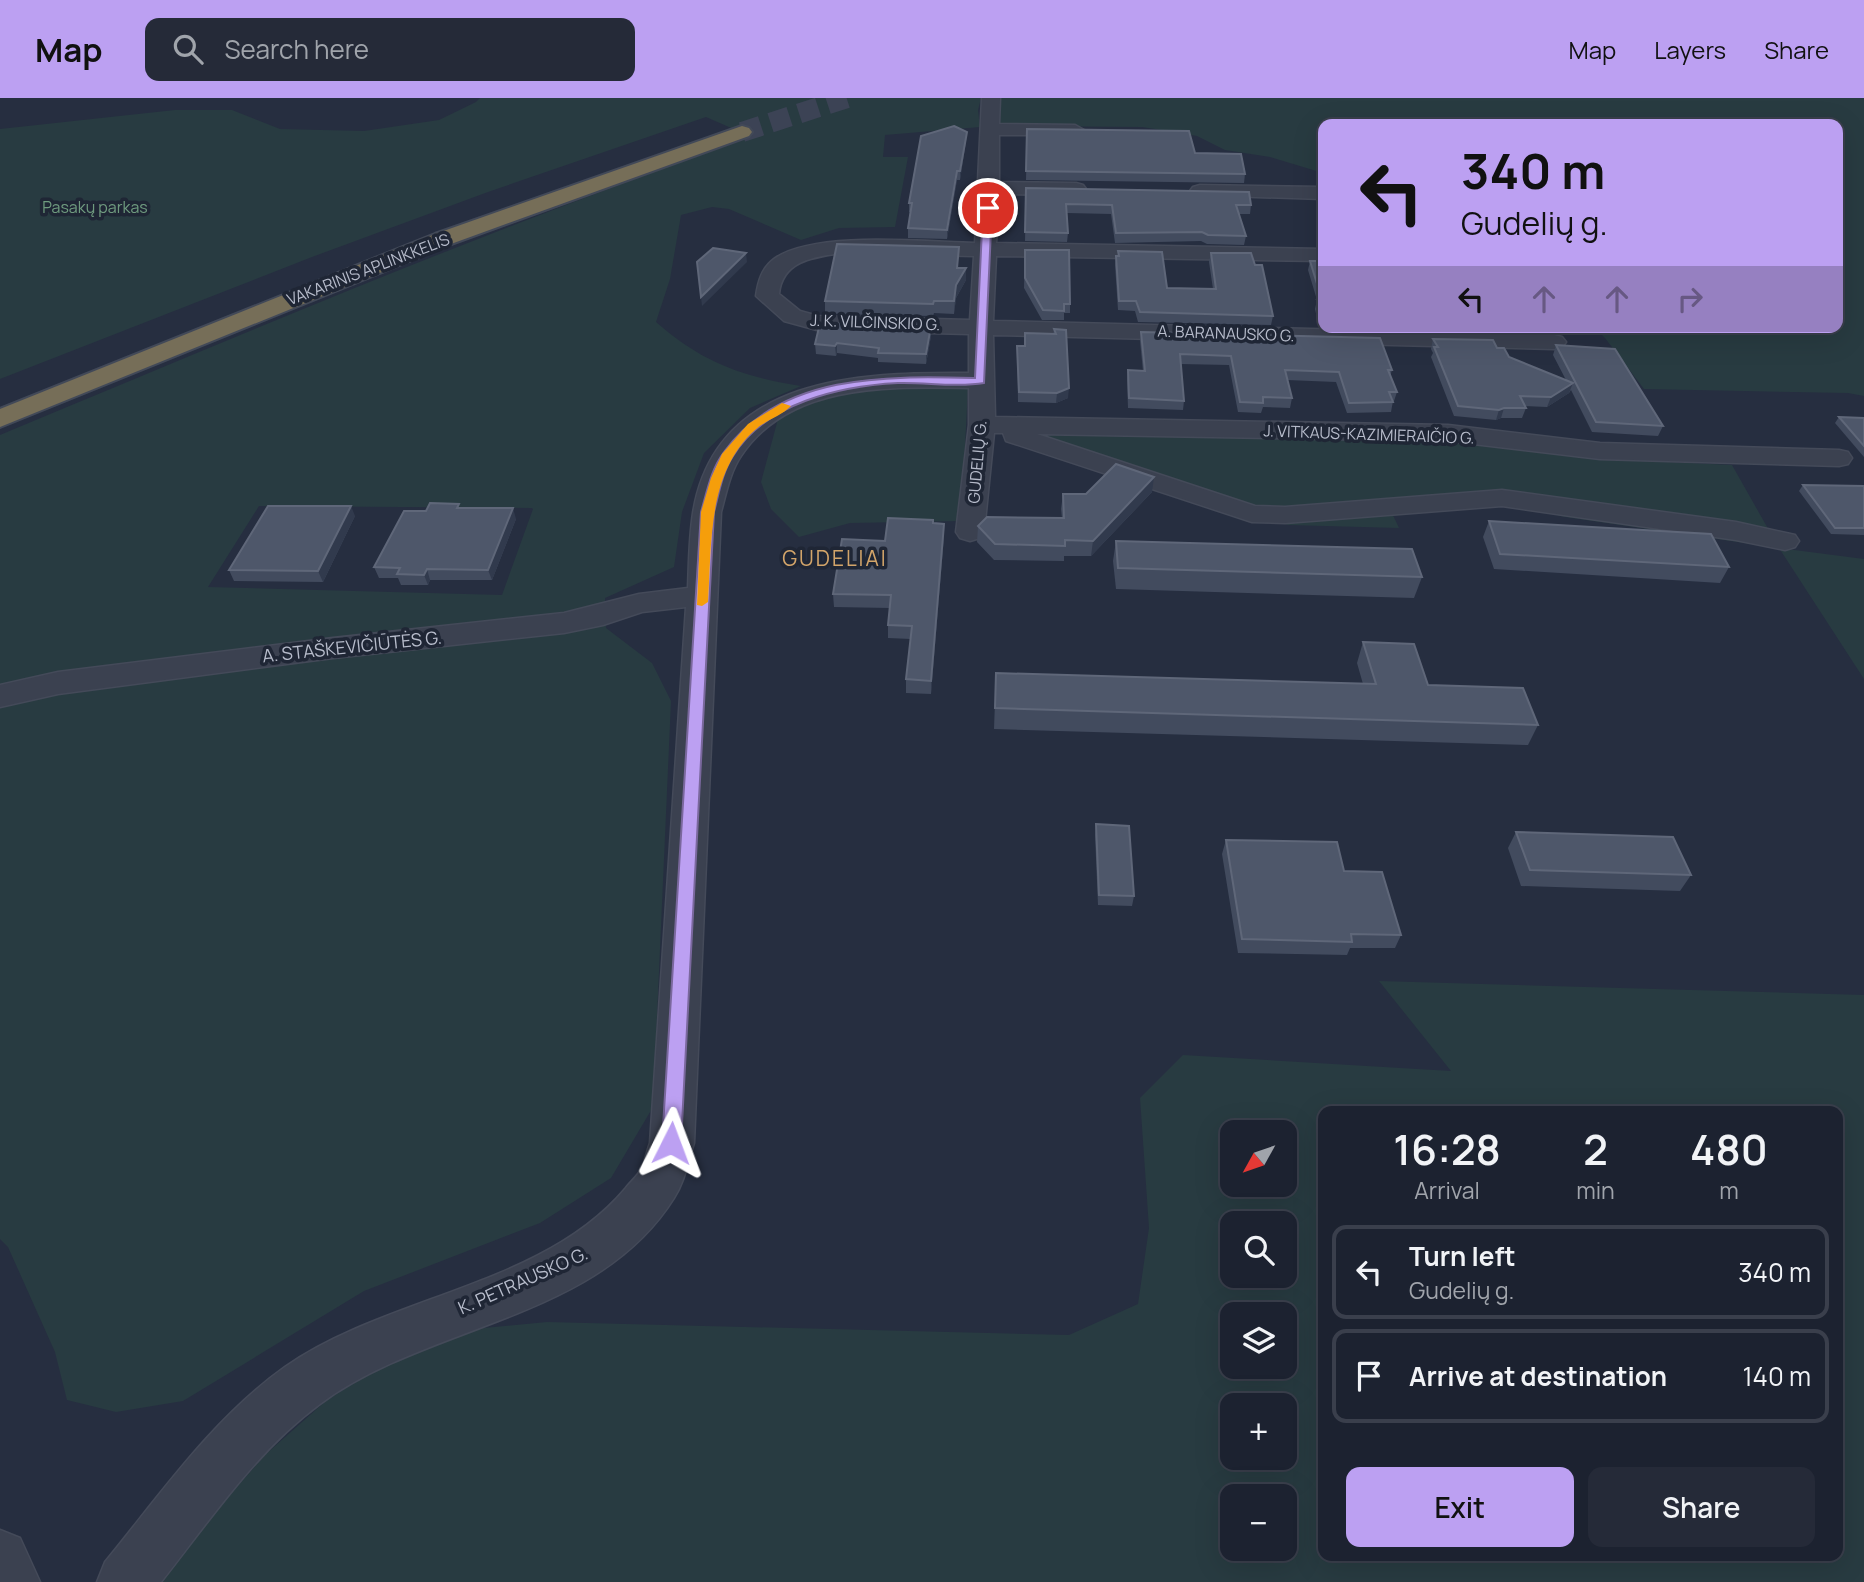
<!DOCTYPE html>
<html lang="en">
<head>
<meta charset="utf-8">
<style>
  :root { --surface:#1c2230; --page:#252a38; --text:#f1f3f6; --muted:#a0a4ab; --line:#3a3f4c; --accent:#bca0f2 }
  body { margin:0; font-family:Manrope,sans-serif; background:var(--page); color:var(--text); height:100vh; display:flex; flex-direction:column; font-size:26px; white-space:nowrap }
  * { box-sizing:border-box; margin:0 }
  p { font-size:23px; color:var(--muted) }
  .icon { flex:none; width:38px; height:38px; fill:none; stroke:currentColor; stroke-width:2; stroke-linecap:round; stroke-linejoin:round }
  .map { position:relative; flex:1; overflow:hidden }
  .details { position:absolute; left:1318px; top:1008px; width:525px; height:455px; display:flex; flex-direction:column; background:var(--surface); border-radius:14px; box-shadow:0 7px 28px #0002,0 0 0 2px var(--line) }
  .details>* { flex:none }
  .top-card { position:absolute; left:1318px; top:21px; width:525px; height:214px; border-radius:14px; box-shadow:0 7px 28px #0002,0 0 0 2px var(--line); background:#bca0f2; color:#111; overflow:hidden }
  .needle { width:46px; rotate:230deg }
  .controls { position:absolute; left:1220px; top:1022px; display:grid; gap:14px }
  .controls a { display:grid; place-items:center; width:77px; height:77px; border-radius:14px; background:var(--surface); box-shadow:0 7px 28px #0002,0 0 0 2px var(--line); font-size:35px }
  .pin { position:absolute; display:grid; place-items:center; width:60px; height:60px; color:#fff; margin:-30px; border:4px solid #fff; border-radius:50%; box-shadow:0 2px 7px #0007 }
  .me { position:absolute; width:77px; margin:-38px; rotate:3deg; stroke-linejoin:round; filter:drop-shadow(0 0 5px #0008) }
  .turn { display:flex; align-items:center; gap:24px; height:147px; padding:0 28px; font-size:32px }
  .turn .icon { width:91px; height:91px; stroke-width:2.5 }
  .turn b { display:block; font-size:49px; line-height:60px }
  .lanes { display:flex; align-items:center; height:66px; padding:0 28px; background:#0003; justify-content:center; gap:35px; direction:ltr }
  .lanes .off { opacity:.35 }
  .eta { display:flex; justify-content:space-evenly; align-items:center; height:119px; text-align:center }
  .eta b { font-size:42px; font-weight:600; line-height:49px }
  .cta { display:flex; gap:14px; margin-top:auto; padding:14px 28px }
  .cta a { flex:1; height:80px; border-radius:14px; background:var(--accent); color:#111; font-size:28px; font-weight:600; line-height:80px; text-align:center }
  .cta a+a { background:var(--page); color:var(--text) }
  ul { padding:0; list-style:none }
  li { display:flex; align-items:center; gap:21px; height:94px; margin:0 14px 10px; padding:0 14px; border:4px solid var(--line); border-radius:14px }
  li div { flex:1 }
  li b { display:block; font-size:26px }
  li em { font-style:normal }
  header { display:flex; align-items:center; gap:42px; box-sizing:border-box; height:98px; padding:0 35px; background:var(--accent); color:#111 }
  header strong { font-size:33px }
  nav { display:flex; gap:38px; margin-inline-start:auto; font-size:24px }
  .search { width:490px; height:63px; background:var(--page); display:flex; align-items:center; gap:18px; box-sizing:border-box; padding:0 24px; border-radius:14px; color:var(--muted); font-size:26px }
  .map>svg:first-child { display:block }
  .green { fill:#283b41; fill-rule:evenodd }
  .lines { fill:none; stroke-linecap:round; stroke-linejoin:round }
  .highway-tunnel { stroke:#3c4355; stroke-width:20; stroke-dasharray:20 10; stroke-linecap:butt }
  .minor-casing { stroke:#444a59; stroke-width:3 }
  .highway-casing { stroke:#424958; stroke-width:4 }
  .minor { fill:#3b4150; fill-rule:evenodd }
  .highway { fill:#766e58; fill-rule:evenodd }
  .wall { fill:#424b5e }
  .shaded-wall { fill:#313a4d }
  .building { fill:#4e576a; stroke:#5f6779; stroke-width:2 }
  .route { fill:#bca0f2; stroke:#7a689d; stroke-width:2 }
  .slow { fill:#f59e0b }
  .labels { text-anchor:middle; stroke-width:7; stroke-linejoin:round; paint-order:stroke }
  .far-park-label { font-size:16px; fill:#6f9b7f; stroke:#1f2635 }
  .far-street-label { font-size:16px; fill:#b7bccb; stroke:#1f2635 }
  .street-label { font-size:18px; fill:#b7bccb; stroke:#1f2635 }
  .quarter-label { font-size:21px; letter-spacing:2px; fill:#d3a56a; stroke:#1f2635 }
</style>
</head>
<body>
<header>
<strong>Map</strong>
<div class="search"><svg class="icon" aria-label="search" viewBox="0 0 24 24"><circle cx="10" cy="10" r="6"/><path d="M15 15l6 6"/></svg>Search here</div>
<nav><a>Map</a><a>Layers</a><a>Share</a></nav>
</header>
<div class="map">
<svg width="1864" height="1484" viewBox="0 0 1864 1484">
  <rect width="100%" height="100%" fill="#262e40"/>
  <g class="green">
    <path d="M480 0H981L978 12 980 29 885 37 883 59H908L895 129 839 130 801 142 729 111 712 109 681 117 670 181 656 224C703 265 741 278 801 288L750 310 704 355 682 414 674 469 605 500 606 530 652 565 671 603 653 1009 611 1080 540 1125 364 1193 183 1303 116 1314 67 1302 55 1254 8 1149 0 1141V337C249 233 497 128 752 39L706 19 488 94 312 159 0 281V31L175 12H232L280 31 364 33 439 22 476 4ZM259 408 532 410 533 411 502 497 208 489Z"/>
    <polygon points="999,0 1864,0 1864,298 1848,295 1644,291 1605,240 1594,229 1838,229 1838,26 1323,26 1323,75 1270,59 1225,52 1197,38 1168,33 1142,29 999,28"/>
    <path d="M888 288H960L968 291 961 423 850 425 799 439 771 411 761 384 778 321C814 302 848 293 888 288Z"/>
    <polygon points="1025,336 1458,343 1607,361 1732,367 1779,450 1864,461 1864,581 1779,450 1565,419 1517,408 1392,415 1399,430 1288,427 1248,411"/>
    <path d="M1379 883 1864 897V1484H152L266 1356 327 1302 387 1265 463 1232 547 1224 1069 1237 1138 1206 1149 1130 1140 1000 1183 957 1451 973ZM1323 1013H1838V1458H1323ZM1232 1034H1284V1087H1232ZM1232 1125H1284V1178H1232ZM1232 1216H1284V1269H1232ZM1232 1307H1284V1360H1232ZM1232 1398H1284V1451H1232Z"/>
  </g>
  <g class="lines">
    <polyline class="highway-tunnel" points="742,34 847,0"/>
    <defs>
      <g id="minor">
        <path d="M982 0H1000L999 26 1075 27 1084 32 1075 37H999V84L1076 85 1083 87 1086 91 1083 95 1076 97 999 96 996 145 1323 151V163L996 158 993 223 1554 237 1562 239 1566 244 1562 249 1554 251 993 237 995 319 1448 327 1600 345 1839 352 1848 354 1852 360 1848 366 1839 368 1600 361 1448 343 1037 336 1255 408 1285 409 1502 392 1736 424 1795 437 1799 443 1795 449 1785 452 1736 442 1502 408 1285 425 1252 424 1006 343 1003 335H994L984 434 980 440 970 443 960 440 956 434 969 327V290C891 289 790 284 741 358 730 374 726 396 721 414L694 1045C688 1063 685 1083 674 1100 597 1223 429 1225 320 1306 256 1353 210 1422 161 1484H97L105 1464C160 1397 213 1320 285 1269 388 1197 542 1189 625 1091 630 1084 638 1078 642 1070 645 1063 647 1053 650 1045L686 509 642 514 603 527 564 535 333 560 58 596 0 609V587L58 574 333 540 564 515 639 496 688 490C689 466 689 440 693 415 715 278 859 274 969 275V236L817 232 784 223 756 198C758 183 762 170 774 161 814 132 926 144 975 145ZM841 155 974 158 970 222 818 218 800 213 779 196C782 163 813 159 841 155Z"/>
        <polygon points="1200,87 1322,89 1323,101 1193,97 1190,93 1193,89"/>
        <polygon points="0,1432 20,1440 40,1484 0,1484"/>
      </g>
      <polygon id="highway" points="742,28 749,30 752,34 749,38 451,146 0,329 0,311 435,136"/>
    </defs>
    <use href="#minor" class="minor-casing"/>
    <use href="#highway" class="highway-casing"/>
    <use href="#minor" class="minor"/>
    <use href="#highway" class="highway"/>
  </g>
  <g class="wall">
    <polygon points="1027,31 1195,55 1245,76 1244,85 1026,82"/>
    <polygon points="967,34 966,43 960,82 957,82 947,141 908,140 908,130 910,114 909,114 909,105"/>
    <polygon points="1026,90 1251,107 1250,116 1239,116 1246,138 1244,147 1207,146 1201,143 1115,145 1111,116 1067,115 1068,135 1067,144 1025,143"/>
    <polygon points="1025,152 1070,206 1070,215 1064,215 1064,222 1042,222 1024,190"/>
    <polygon points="1118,153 1167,190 1213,191 1209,164 1211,155 1273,218 1271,227 1138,224 1135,213 1118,212 1115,167 1116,158 1118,158"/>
    <polygon points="1310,163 1323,163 1323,229 1319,229 1315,211 1317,202 1308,172"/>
    <polygon points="958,170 966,182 956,200 954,216 934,215 933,218 825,216 825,203"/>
    <polygon points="1420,229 1480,229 1479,232 1421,231"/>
    <polygon points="1054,231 1066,232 1068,300 1056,305 1018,304 1017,248 1025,248 1053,236"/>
    <polygon points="1141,234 1392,272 1390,278 1397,294 1394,303 1393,303 1391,314 1347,315 1336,284 1287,282 1292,300 1290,310 1263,309 1261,315 1238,314 1229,267 1180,266 1184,303 1183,312 1128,310 1127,282 1128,272 1143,273 1140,243"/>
    <polygon points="931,238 926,266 878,264 878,260 837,255 836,258 816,256 815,246"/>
    <polygon points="1433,241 1497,250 1509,259 1566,282 1553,257 1556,247 1663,328 1658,338 1592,334 1571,292 1569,295 1547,309 1524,308 1526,310 1522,320 1501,320 1496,322 1454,318 1431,259 1433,255 1431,251"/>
    <polygon points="1839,319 1864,320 1864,359 1835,325"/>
    <polygon points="1803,387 1864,388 1864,437 1831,436 1799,393"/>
    <polygon points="1152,394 1091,458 1064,458 1064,463 994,462 977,444 978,428 1062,420 1061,411 1063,396 1086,396"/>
    <polygon points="461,410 516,421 492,482 430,482 428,487 401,487 398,480 379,480 374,469"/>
    <polygon points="355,418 323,484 234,483 229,472"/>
    <polygon points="1489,423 1729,469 1720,485 1494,471 1483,439"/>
    <polygon points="933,425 944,426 944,438 931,596 906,595 906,581 911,541 888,540 888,527 890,510 834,509 833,496 885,443"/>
    <polygon points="1116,443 1422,479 1414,500 1116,491 1113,463"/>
    <polygon points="1363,544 1428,587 1538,627 1528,647 994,631 996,575 1363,586 1357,565"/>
    <polygon points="1096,726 1134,798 1132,808 1098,807 1095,737"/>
    <polygon points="1516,734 1691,777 1680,793 1521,788 1508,750"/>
    <polygon points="1226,742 1344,773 1401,837 1395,850 1350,850 1347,857 1238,855 1222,756"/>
  </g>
  <g class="shaded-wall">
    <polygon points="967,34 966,43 960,82 960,73"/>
    <polygon points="957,73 957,82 947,141 947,132"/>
    <polygon points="746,155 747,164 702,208 701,199"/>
    <polygon points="966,170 966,182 956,200 954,216 956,187"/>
    <polygon points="931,228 931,238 926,266 926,256"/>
    <polygon points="837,245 837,255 836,258 835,248"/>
    <polygon points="1573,285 1569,295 1547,309 1551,299"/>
    <polygon points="1069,290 1068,300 1056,305 1057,295"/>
    <polygon points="1504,310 1501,320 1496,322 1499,312"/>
    <polygon points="1154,379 1152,394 1091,458 1093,443"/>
    <polygon points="351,408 355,418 323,484 318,473"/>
    <polygon points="513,410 516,421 492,482 488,472"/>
    <polygon points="944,426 944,438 931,596 931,583"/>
    <polygon points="427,471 430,482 428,487 424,477"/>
  </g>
  <g class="building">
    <polygon points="954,28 967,34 960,73 957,73 947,132 908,130 912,105 909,105 921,38"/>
    <polygon points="1027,31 1189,33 1195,55 1241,56 1245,76 1026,73"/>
    <polygon points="1026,90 1249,94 1251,107 1236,107 1246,138 1208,137 1202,134 1116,135 1112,107 1066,106 1068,135 1025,134"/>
    <polygon points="837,146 959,149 957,170 966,170 956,187 954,203 934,203 933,206 825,203"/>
    <polygon points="713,150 746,155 701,199 697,164"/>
    <polygon points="1025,152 1069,152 1070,206 1064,206 1064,213 1043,212 1025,180"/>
    <polygon points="1118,153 1162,154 1167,190 1216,191 1211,155 1251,155 1255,167 1262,167 1273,218 1140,214 1136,203 1119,203 1116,158 1119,158"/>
    <polygon points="1310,163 1323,163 1323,219 1322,219 1317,202 1322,202"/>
    <polygon points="820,225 931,228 926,256 878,255 879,250 837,245 835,248 815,246"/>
    <polygon points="1054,231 1066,232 1069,290 1057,295 1019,294 1017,248 1025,248 1025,235 1056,236"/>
    <polygon points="1141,234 1380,240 1392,272 1388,272 1397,294 1389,294 1393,304 1349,305 1339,274 1285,272 1292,300 1263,299 1263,305 1240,304 1231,258 1180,256 1184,303 1129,300 1128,272 1145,273"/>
    <polygon points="1433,241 1493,242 1497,250 1504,250 1509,259 1573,285 1551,299 1520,298 1526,310 1504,310 1499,312 1458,308 1434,249 1438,249"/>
    <polygon points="1556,247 1615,251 1663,328 1596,324"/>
    <polygon points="1839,319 1864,320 1864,348"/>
    <polygon points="1116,366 1154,379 1093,443 1065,442 1065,448 995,446 978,428 987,419 1064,420 1063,396 1086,396"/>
    <polygon points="1803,387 1864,388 1864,430 1835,430"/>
    <polygon points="430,405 459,406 457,410 513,410 488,472 427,471 424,477 397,476 400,470 374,469 404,413 426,413"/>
    <polygon points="268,408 351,408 318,473 229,472"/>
    <polygon points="888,420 933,422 933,425 944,426 931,583 906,581 912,528 888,527 891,497 833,496 842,441 885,443"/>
    <polygon points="1489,423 1711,436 1729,469 1500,456"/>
    <polygon points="1116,443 1412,451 1422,479 1118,470"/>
    <polygon points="1363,544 1414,546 1428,587 1523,590 1538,627 995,610 996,575 1376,586"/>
    <polygon points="1096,726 1129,728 1134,798 1099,797"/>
    <polygon points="1516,734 1673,739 1691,777 1530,772"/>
    <polygon points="1226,742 1337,744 1344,773 1382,774 1401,837 1351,836 1352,844 1242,841"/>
  </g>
  <path class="route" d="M988 107 992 110 984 285C956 290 926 284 898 285 840 288 765 305 733 358 722 375 719 395 714 414L681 1045 678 1051 671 1053 665 1051 662 1045 701 414C707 394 711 371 724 354 781 275 887 278 975 280L983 110Z"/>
  <path class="slow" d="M782 305 791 308C781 318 766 322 755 332 707 375 712 445 708 504L702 508 697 507 701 414 711 380 722 356 748 326Z"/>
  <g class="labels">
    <g class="far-park-label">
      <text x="95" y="115">Pasakų parkas</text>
    </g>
    <g class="far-street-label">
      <text transform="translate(368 171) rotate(-21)" y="6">VAKARINIS APLINKKELIS</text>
      <text transform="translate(875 224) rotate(2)" y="6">J. K. VILČINSKIO G.</text>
      <text transform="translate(1226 235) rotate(2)" y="6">A. BARANAUSKO G.</text>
      <text transform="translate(1369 336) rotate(2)" y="6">J. VITKAUS-KAZIMIERAIČIO G.</text>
      <text transform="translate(977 364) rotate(-85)" y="6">GUDELIŲ G.</text>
    </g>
    <g class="street-label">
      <text transform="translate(352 549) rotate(-6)" y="6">A. STAŠKEVIČIŪTĖS G.</text>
      <text transform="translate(523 1183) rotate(-24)" y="6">K. PETRAUSKO G.</text>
    </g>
    <g class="quarter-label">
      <text x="835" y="468">GUDELIAI</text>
    </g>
  </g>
</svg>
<div class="controls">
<a><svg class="needle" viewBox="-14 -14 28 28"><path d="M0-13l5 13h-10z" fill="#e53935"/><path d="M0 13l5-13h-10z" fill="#a0a4ab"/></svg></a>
<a><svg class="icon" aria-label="search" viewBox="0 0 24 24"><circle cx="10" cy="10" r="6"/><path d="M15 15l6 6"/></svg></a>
<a><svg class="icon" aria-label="layers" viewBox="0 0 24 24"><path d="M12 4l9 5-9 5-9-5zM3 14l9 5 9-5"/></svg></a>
<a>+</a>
<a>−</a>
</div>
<div class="pin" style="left:988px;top:110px;background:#d93025"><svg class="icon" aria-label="arrive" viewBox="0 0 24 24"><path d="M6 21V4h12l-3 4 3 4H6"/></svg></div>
<svg class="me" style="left:671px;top:1045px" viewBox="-20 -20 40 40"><path d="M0-17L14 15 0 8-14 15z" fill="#bca0f2" stroke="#fff" stroke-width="4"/></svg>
<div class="top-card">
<div class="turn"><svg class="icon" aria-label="left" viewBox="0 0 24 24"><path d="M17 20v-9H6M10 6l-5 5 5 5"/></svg><div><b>340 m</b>Gudelių g.</div></div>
<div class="lanes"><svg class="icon" aria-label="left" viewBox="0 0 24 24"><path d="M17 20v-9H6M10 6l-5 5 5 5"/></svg><svg class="icon off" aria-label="ahead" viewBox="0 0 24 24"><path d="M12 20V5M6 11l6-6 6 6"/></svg><svg class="icon off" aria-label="ahead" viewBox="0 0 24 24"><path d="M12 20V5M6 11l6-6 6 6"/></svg><svg class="icon off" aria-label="right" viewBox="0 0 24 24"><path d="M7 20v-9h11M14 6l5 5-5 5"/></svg></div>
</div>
<section class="details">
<div class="eta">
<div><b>16:28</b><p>Arrival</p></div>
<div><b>2</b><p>min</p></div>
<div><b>480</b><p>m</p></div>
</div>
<ul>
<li><svg class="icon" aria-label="left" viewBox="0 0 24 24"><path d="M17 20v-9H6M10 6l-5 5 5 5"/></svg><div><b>Turn left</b><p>Gudelių g.</p></div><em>340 m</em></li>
<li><svg class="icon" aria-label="arrive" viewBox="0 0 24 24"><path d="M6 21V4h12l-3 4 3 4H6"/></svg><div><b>Arrive at destination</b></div><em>140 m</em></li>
</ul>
<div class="cta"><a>Exit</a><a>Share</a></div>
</section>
</div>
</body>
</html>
